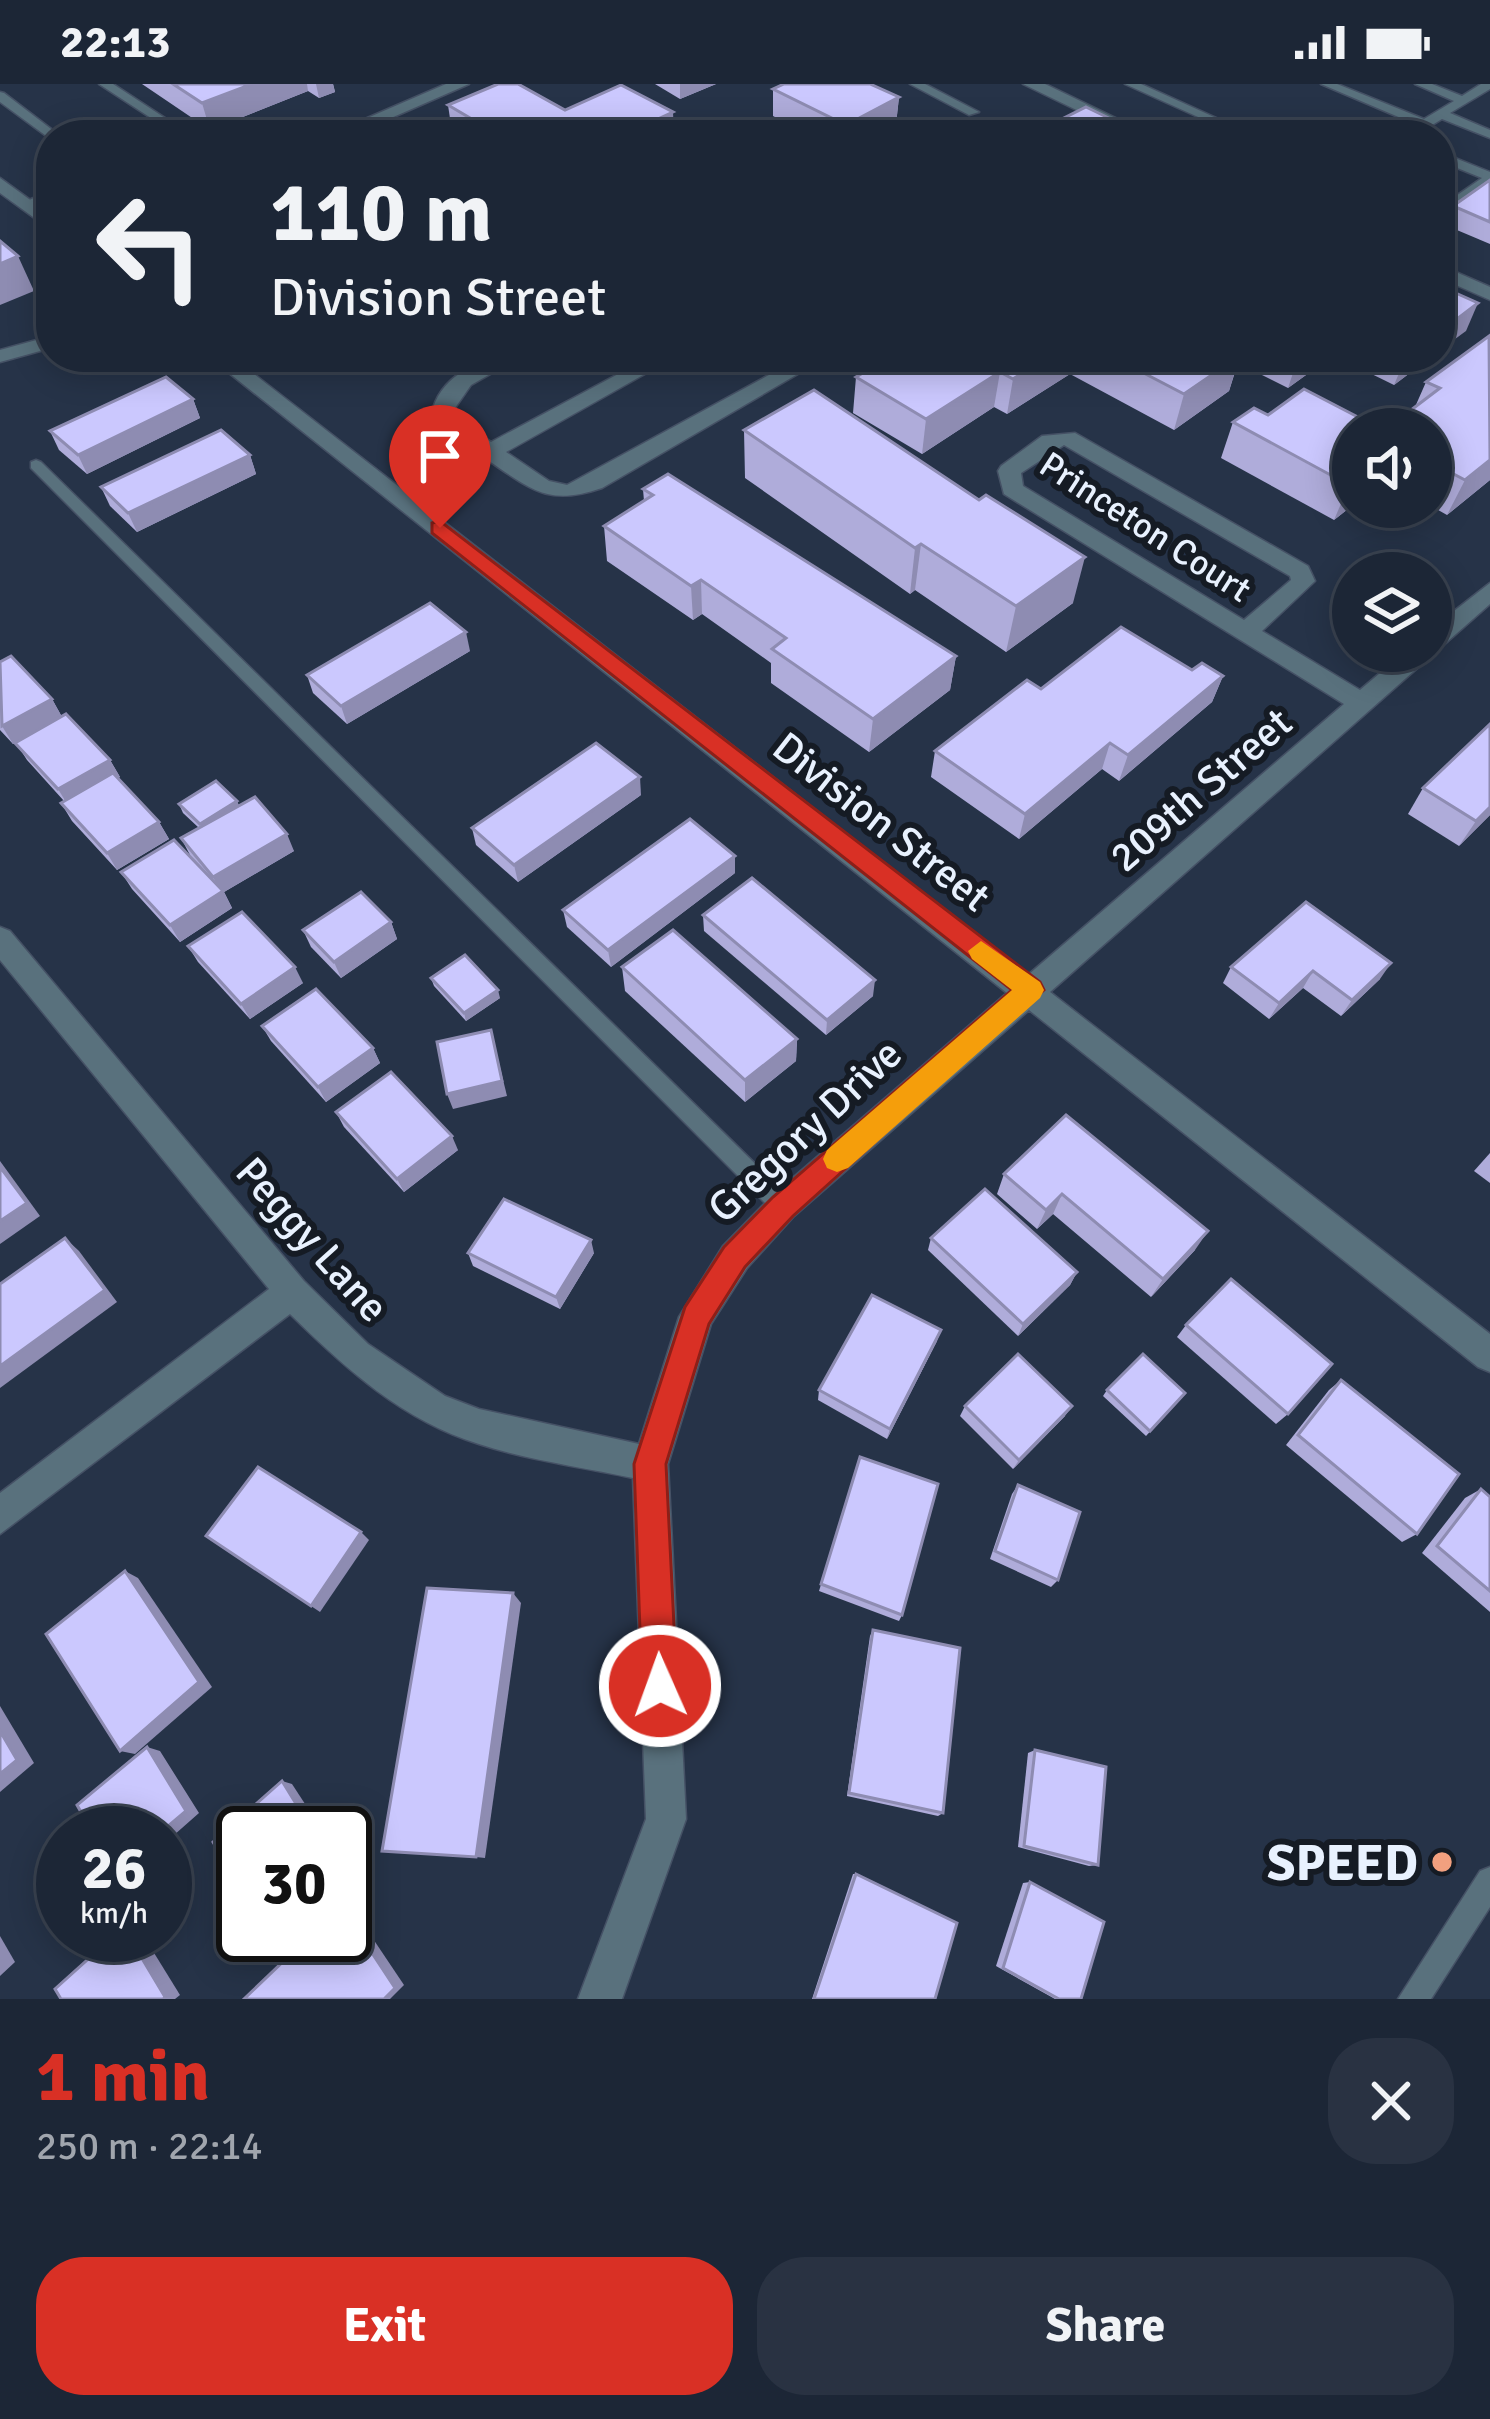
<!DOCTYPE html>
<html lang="en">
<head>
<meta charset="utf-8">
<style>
  :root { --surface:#1c2636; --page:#293242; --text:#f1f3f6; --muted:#a0a5ad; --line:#3a4351; --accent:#d93025 }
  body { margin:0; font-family:Signika,sans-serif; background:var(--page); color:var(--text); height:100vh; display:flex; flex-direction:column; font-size:45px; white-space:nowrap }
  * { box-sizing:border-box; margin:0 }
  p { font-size:39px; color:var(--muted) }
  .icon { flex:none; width:66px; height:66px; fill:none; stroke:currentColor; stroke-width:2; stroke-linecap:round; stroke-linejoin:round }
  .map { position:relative; height:1915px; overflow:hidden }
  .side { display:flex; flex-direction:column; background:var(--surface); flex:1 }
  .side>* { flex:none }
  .guide { position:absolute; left:36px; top:36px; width:1419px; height:252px; border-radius:48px; box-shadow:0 6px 30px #0003,0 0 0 3px var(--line); background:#1c2636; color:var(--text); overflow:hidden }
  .controls { position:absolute; left:1332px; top:324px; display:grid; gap:24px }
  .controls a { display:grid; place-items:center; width:120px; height:120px; border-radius:50%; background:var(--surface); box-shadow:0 6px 30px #0003,0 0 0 3px var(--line); font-size:60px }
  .speed { position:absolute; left:36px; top:1722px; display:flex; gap:24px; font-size:60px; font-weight:700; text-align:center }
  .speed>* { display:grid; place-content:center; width:156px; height:156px; border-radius:50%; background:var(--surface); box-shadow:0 6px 30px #0003,0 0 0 3px var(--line); line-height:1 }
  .speed small { font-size:30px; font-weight:400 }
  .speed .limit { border:6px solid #111; border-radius:18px; background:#fff; color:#111 }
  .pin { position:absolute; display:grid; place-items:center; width:102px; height:102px; color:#fff; margin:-123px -51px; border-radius:50% 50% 50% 0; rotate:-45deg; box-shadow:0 0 12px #0007 }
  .pin .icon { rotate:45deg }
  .me { position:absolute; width:132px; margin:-66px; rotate:358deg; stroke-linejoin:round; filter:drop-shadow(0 0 9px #0008) }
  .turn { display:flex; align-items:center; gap:42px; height:252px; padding:0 36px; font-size:54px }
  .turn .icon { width:156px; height:156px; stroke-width:2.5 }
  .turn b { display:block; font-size:84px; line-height:102px }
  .round { display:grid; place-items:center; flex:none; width:126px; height:126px; border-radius:48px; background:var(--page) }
  .head { display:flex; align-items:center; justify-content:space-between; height:204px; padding:0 36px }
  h1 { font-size:72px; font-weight:800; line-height:90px; color:var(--accent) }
  .button { display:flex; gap:24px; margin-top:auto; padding:24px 36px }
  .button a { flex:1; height:138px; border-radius:48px; background:var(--accent); color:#fff; font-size:48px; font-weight:800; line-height:138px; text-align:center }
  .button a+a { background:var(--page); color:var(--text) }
  .status { display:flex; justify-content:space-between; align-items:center; height:84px; padding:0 60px; background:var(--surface); direction:ltr }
  .status svg { height:33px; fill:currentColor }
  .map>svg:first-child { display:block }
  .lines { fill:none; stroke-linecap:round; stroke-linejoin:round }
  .service-casing { stroke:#455165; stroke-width:3 }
  .minor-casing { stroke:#455165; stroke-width:3 }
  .service { fill:#59717d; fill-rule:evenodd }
  .minor { fill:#59717d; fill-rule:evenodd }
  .wall { fill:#afacda }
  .shaded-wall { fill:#8e8cb2 }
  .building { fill:#cbc8fe; stroke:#8e8cb2; stroke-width:3 }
  .route { fill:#d93025; stroke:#8d1f18; stroke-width:3 }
  .slow { fill:#f59e0b }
  .poi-dot { fill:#f2a07f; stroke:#151b24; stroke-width:4.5 }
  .labels { text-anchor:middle; stroke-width:12; stroke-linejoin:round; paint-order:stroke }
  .far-street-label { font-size:36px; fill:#e8f1fe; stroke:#151b24 }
  .street-label { font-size:42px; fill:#e8f1fe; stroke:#151b24 }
  .near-poi-label { font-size:51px; font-weight:bold; fill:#e8f1fe; stroke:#151b24; text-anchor:end }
</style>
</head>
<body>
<div class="status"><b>22:13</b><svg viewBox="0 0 49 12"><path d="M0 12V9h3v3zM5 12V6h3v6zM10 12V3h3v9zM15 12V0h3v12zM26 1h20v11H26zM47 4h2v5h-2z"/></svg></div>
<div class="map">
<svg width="1490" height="1915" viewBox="0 0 1490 1915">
  <rect width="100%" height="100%" fill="#263348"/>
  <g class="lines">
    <defs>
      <g id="service">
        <polygon points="99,0 113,0 191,51 177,51"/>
        <polygon points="910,0 925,0 979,28 969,31"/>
        <polygon points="1125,0 1141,0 1254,51 1238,51"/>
        <polygon points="1321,0 1337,0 1424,35 1454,17 1415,0 1432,0 1462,12 1481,0 1490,0 1490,5 1450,29 1490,46 1490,54 1442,35 1416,51 1401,51 1415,40"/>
        <polygon points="0,8 4,9 59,51 49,54 0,18"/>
        <polygon points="1440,68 1490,88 1490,101 1440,133 1440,123 1482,94 1440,77"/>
        <polygon points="51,107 51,115 26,124 19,120"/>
        <polygon points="36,376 41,378 791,1115 794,1122 791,1129 783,1132 775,1129 31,384 31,378"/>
        <polygon points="1490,1783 1490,1823 1431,1915 1398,1915 1480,1787"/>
      </g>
      <g id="minor">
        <polygon points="446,0 469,0 352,51 328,51"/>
        <polygon points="1023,0 1045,0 1151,51 1128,51"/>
        <polygon points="0,94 51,131 51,146 0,109"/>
        <polygon points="1440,181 1490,203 1490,216 1440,194"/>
        <polygon points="51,252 51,264 0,278 0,266"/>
        <path d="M209 273H232L403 406 474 367 437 342 433 324C445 287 485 273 520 273L471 301 455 324 456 334 491 358 650 273H675L506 368 549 397 567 401 802 273H827L602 404C549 422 533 407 489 377L417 417 1028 891 1344 620 1004 410 998 387 1001 382 1042 352 1075 349 1308 482 1315 497 1262 547 1360 606 1406 567H1431V545L1490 499V520L1050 908 1490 1250V1288L1478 1283 1029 926 794 1132 747 1184 711 1240 668 1380 686 1735 622 1915H578L646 1735 633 1394C582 1383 528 1376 479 1360 403 1337 345 1284 290 1230L0 1450V1409L269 1205 0 876V843L10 847 304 1197 368 1260 445 1312 479 1325 639 1360 679 1233 723 1162 772 1112 1007 909ZM1064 361 1290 492 1291 496 1244 536 1023 402 1021 389Z"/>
      </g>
    </defs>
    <use href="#service" class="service-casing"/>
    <use href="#minor" class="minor-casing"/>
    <use href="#service" class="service"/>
    <use href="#minor" class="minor"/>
  </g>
  <g class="wall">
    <polygon points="142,0 333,0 335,8 319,14 308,7 210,46"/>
    <polygon points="655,0 716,0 680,15"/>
    <polygon points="773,5 899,13 896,40 876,51 810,51 773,32"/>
    <polygon points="448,21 565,26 674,51 457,51 452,48"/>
    <polygon points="1064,34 1119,39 1117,49 1113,51 1078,51 1062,43"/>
    <polygon points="1490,96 1490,160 1445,141 1453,122"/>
    <polygon points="1490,252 1490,396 1447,431 1431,422 1431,345 1415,323 1426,298"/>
    <polygon points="890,273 1331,273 1288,304 1238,279 1229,307 1174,346 1070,290 1007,330 994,323 922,370 853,329 856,293"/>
    <polygon points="1337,273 1431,273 1394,301"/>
    <polygon points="193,315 200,334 87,390 59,366 50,347"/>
    <polygon points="1268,331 1381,345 1353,421 1334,436 1221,374 1233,338"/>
    <polygon points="744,346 1073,519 1006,568 915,506 910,510 745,394"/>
    <polygon points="250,371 256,390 137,448 110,422 101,403"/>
    <polygon points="643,405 956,572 950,606 869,668 771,599 771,579 702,530 693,536 607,477 604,442 644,417"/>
    <polygon points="470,567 347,640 313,609 307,591"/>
    <polygon points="0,578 52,615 62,633 110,676 120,693 118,694 159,738 169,755 117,786 72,737 61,719 64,717 27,676 16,659 13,660 0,646"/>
    <polygon points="1192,586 1223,592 1212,618 1119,697 1102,685 1019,755 931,693 935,667 1041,605"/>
    <polygon points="1490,640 1490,731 1459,762 1408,730 1423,704"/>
    <polygon points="641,711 518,798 476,761 472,744"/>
    <polygon points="237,717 239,722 294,767 224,808 232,824 180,858 132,805 121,788 190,771 181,754 199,744 183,729 179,720"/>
    <polygon points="735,789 611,883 567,843 563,826"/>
    <polygon points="1306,818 1380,895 1341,932 1303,904 1269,935 1223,899 1231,883"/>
    <polygon points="703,831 873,912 826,951 704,847"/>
    <polygon points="391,838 397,855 341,894 311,863 303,846"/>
    <polygon points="188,862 303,899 250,935 198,878"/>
    <polygon points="622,883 797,955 796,977 745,1018 625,907"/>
    <polygon points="431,894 500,914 466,937 434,902"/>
    <polygon points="262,942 373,964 380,979 326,1018 271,957"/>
    <polygon points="336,1028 458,1066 404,1108 344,1043"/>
    <polygon points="1066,1031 1195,1166 1151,1213 1053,1130 1037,1145 997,1110 1004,1090"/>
    <polygon points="1490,1069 1490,1099 1474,1087"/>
    <polygon points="931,1154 1077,1188 1070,1201 1018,1252 928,1166"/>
    <polygon points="468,1169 594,1169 560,1225 473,1182"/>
    <polygon points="1186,1241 1288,1330 1276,1340 1177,1253"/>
    <polygon points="937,1257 887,1355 818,1316 819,1306"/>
    <polygon points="1341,1296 1417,1450 1402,1458 1286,1361 1329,1306"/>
    <polygon points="1107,1306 1185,1309 1146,1352 1103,1312"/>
    <polygon points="965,1322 1065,1332 1013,1385 960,1332"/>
    <polygon points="860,1373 902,1531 899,1537 819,1507"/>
    <polygon points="1018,1401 1058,1496 1051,1503 990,1475 1012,1410"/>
    <polygon points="1481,1405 1490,1413 1490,1528 1422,1469 1465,1414"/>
    <polygon points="873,1546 943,1729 938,1732 847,1712 870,1552"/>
    <polygon points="1035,1666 1098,1781 1089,1782 1018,1763 1028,1669"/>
    <polygon points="853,1790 856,1790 935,1915 812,1915"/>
    <polygon points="1030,1798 1081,1915 1055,1915 996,1882 1023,1799"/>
  </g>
  <g class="shaded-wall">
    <polygon points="252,0 307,0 308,7 210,46 202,19"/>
    <polygon points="316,0 333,0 335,8 319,14"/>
    <polygon points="680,0 716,0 680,15"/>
    <polygon points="899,13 896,40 876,51 845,51 846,41"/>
    <polygon points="673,28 674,51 623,51"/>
    <polygon points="553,36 555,51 518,51"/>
    <polygon points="1119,39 1117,49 1113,51 1097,51"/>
    <polygon points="18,172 34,207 0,221 0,180"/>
    <polygon points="1478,219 1466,247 1440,266 1440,248"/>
    <polygon points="367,273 386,273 369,281"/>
    <polygon points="1048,273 1073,273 1070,290 1007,330 1013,295"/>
    <polygon points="1239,273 1229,307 1174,346 1184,310"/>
    <polygon points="1303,273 1331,273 1288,304 1297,277"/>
    <polygon points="1406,273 1431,273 1394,301"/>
    <polygon points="1000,288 994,323 922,370 926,335"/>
    <polygon points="193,315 200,334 87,390 78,371"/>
    <polygon points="250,371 256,390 137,448 128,429"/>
    <polygon points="1490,376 1490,396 1447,431 1465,396"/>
    <polygon points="1353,397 1353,421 1334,436 1349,401"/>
    <polygon points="921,460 915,506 910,510 915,464"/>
    <polygon points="1085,473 1073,519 1006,568 1016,522"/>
    <polygon points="701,496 702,530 693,536 691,502"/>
    <polygon points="466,548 470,567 347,640 341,622"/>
    <polygon points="956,572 950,606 869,668 873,635"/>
    <polygon points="1223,592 1212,618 1119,697 1128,671"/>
    <polygon points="52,615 62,633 13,660 2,642"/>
    <polygon points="1110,659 1102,685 1019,755 1025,730"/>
    <polygon points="110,676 120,693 69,723 58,705"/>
    <polygon points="640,693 641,711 518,798 514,781"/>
    <polygon points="237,717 241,726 204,749 200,740"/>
    <polygon points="1490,723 1490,731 1459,762 1476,737"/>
    <polygon points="159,738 169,755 117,786 107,769"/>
    <polygon points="287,750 294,767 224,808 232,824 180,858 170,841 221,809 213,793"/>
    <polygon points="735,772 735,789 611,883 608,866"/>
    <polygon points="391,838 397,855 341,894 334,878"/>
    <polygon points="1391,879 1380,895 1341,932 1352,916"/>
    <polygon points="295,883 303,899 250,935 241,920"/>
    <polygon points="1313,887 1303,904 1269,935 1279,919"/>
    <polygon points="875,896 873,912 826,951 827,936"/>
    <polygon points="498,906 500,914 466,937 464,929"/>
    <polygon points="491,946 507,1012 453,1025 447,1010"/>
    <polygon points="797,955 796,977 745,1018 745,996"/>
    <polygon points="373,964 380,979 326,1018 318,1003"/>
    <polygon points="452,1052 458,1066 404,1108 397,1095"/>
    <polygon points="0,1077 40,1132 0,1160"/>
    <polygon points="1062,1110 1053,1130 1037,1145 1046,1126"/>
    <polygon points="1208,1147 1195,1166 1151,1213 1163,1195"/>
    <polygon points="65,1154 79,1167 117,1218 0,1304 0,1282"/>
    <polygon points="591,1156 594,1169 560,1225 556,1213"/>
    <polygon points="1077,1188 1070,1201 1018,1252 1023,1240"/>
    <polygon points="941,1246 937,1257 887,1355 890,1345"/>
    <polygon points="1072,1322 1065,1332 1013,1385 1019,1376"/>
    <polygon points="361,1448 369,1456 320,1528 311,1522"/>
    <polygon points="125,1487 138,1494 212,1603 135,1670 120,1667"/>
    <polygon points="513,1509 521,1519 485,1774 476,1773"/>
    <polygon points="0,1622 34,1679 0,1708"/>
    <polygon points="147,1663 160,1667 199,1729 165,1759 165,1749 160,1749"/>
    <polygon points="282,1697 292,1700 324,1749 314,1749"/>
    <polygon points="345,1822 351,1822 404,1901 390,1915 384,1915 345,1828"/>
    <polygon points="128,1851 143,1851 180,1911 175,1915 163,1915"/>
    <polygon points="0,1852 15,1878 0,1892"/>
  </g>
  <g class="building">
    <polygon points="173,0 252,0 202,19"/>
    <polygon points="498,0 518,0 565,26 621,1 673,28 623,51 581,51 553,36 518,51 499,51 448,21"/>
    <polygon points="784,0 870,0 899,13 846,41 773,5"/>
    <polygon points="1086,23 1119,39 1098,50 1064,34"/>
    <polygon points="703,46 713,51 693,51"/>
    <polygon points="1490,96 1490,138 1453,122"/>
    <polygon points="0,157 18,172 0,180"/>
    <polygon points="1440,202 1478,219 1440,248"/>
    <polygon points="1489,252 1490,376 1465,396 1431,378 1431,345 1386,345 1440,304 1426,298"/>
    <polygon points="890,273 1048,273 1013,295 1000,288 926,335 856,293"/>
    <polygon points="1113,273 1238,273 1184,310"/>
    <polygon points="166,293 193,315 78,371 50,347"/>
    <polygon points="1304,305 1381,345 1353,345 1353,397 1349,401 1233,338 1254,324 1268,331"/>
    <polygon points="814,306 979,416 986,411 1085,473 1016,522 921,460 915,464 744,346"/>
    <polygon points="221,346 250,371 128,429 101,403"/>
    <polygon points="668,390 956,572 873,635 772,565 786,554 701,496 691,502 604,442 653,411 643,405"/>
    <polygon points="430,519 466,548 341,622 307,591"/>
    <polygon points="1121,543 1192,586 1202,579 1223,592 1128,671 1110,659 1025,730 935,667 1027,596 1041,605"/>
    <polygon points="11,572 52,615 2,642 0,578"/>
    <polygon points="66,630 110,676 58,705 15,659"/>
    <polygon points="1490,640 1490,723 1476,737 1423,704"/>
    <polygon points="596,659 640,693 514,781 472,744"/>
    <polygon points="113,689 159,738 107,769 61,719"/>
    <polygon points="216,697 237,717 200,740 179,720"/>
    <polygon points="255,713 287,750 213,793 181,754"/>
    <polygon points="690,735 735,772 608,866 563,826"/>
    <polygon points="174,756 223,807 170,841 121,788"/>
    <polygon points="752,794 875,896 827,936 703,831"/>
    <polygon points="361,808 391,838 334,878 303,846"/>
    <polygon points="1306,818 1391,879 1352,916 1313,887 1279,919 1231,883"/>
    <polygon points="242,828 295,883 241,920 188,862"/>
    <polygon points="673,846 797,955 745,996 622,883"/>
    <polygon points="465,871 498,906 464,929 431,894"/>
    <polygon points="316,905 373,964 318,1003 262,942"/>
    <polygon points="491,946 502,997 447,1010 437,958"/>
    <polygon points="391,988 452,1052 397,1095 336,1028"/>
    <polygon points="1066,1031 1208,1147 1163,1195 1062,1110 1046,1126 1004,1090"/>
    <polygon points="0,1083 27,1119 0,1137"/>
    <polygon points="985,1105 1077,1188 1023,1240 931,1154"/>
    <polygon points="504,1115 591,1156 556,1213 468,1169"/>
    <polygon points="65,1154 105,1206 0,1282 0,1200"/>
    <polygon points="1231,1195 1332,1280 1288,1330 1186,1241"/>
    <polygon points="872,1211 941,1246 890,1345 819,1306"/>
    <polygon points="1018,1270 1072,1322 1019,1376 965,1322"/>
    <polygon points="1143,1270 1185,1309 1150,1347 1107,1306"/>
    <polygon points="1341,1296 1459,1390 1417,1450 1298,1351"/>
    <polygon points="860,1373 938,1400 902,1531 821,1500"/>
    <polygon points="258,1383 361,1448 311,1522 206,1452"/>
    <polygon points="1018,1401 1080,1428 1058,1496 995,1467"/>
    <polygon points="1481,1405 1490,1413 1490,1507 1437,1462"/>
    <polygon points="125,1487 199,1598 120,1667 46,1550"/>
    <polygon points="427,1504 513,1509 476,1773 382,1767"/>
    <polygon points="873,1546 960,1564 943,1729 849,1709"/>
    <polygon points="0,1647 17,1676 0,1690"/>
    <polygon points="147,1663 186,1727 160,1749 93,1749 77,1721"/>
    <polygon points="1035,1666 1106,1683 1098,1781 1024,1762"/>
    <polygon points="282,1697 314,1749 243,1749 243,1808 213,1758"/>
    <polygon points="856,1790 957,1839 935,1915 814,1915"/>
    <polygon points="1030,1798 1104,1838 1081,1915 1059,1915 1003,1884"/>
    <polygon points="345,1828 395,1904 384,1915 244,1915 311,1851 345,1851"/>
    <polygon points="115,1851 128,1851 165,1913 163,1915 61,1915 55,1905"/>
  </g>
  <polygon class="route" points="440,437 1040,898 1044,906 793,1132 745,1183 709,1240 666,1380 677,1602 672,1614 660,1620 647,1614 642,1602 634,1380 685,1223 724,1163 773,1113 1012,906 432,449 432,439"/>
  <polygon class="slow" points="981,857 1040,898 1044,906 1040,914 848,1084 837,1088 827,1084 823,1075 827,1066 1012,906 972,875 968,867"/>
  <circle class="poi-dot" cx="1442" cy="1778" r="12"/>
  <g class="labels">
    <g class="far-street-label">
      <text transform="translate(1146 442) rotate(33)" y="13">Princeton Court</text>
    </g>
    <g class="street-label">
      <text transform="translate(1200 705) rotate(-41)" y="15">209th Street</text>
      <text transform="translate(882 737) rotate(38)" y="15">Division Street</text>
      <text transform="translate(804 1046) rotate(-43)" y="15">Gregory Drive</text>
      <text transform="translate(313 1155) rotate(48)" y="15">Peggy Lane</text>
    </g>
    <g class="near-poi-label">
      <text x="1418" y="1796">SPEED</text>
    </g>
  </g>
</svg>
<div class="controls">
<a><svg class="icon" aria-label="sound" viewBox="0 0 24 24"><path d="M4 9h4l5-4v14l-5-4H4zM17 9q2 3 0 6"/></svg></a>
<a><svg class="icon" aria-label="layers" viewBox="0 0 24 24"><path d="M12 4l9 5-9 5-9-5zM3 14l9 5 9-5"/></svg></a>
</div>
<div class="speed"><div>26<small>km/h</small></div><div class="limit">30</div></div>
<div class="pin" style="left:440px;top:444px;background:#d93025"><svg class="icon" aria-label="arrive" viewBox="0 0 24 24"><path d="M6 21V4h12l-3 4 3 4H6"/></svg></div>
<svg class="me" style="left:660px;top:1602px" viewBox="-20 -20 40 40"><circle r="17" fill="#d93025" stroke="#fff" stroke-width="3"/><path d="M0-11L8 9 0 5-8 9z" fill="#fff"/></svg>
<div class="guide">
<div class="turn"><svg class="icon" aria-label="left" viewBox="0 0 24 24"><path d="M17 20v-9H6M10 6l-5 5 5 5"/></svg><div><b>110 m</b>Division Street</div></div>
</div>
</div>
<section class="side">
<div class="head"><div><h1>1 min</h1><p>250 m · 22:14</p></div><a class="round"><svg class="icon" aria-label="close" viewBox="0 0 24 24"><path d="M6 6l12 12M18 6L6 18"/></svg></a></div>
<div class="button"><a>Exit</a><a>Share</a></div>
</section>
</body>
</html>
